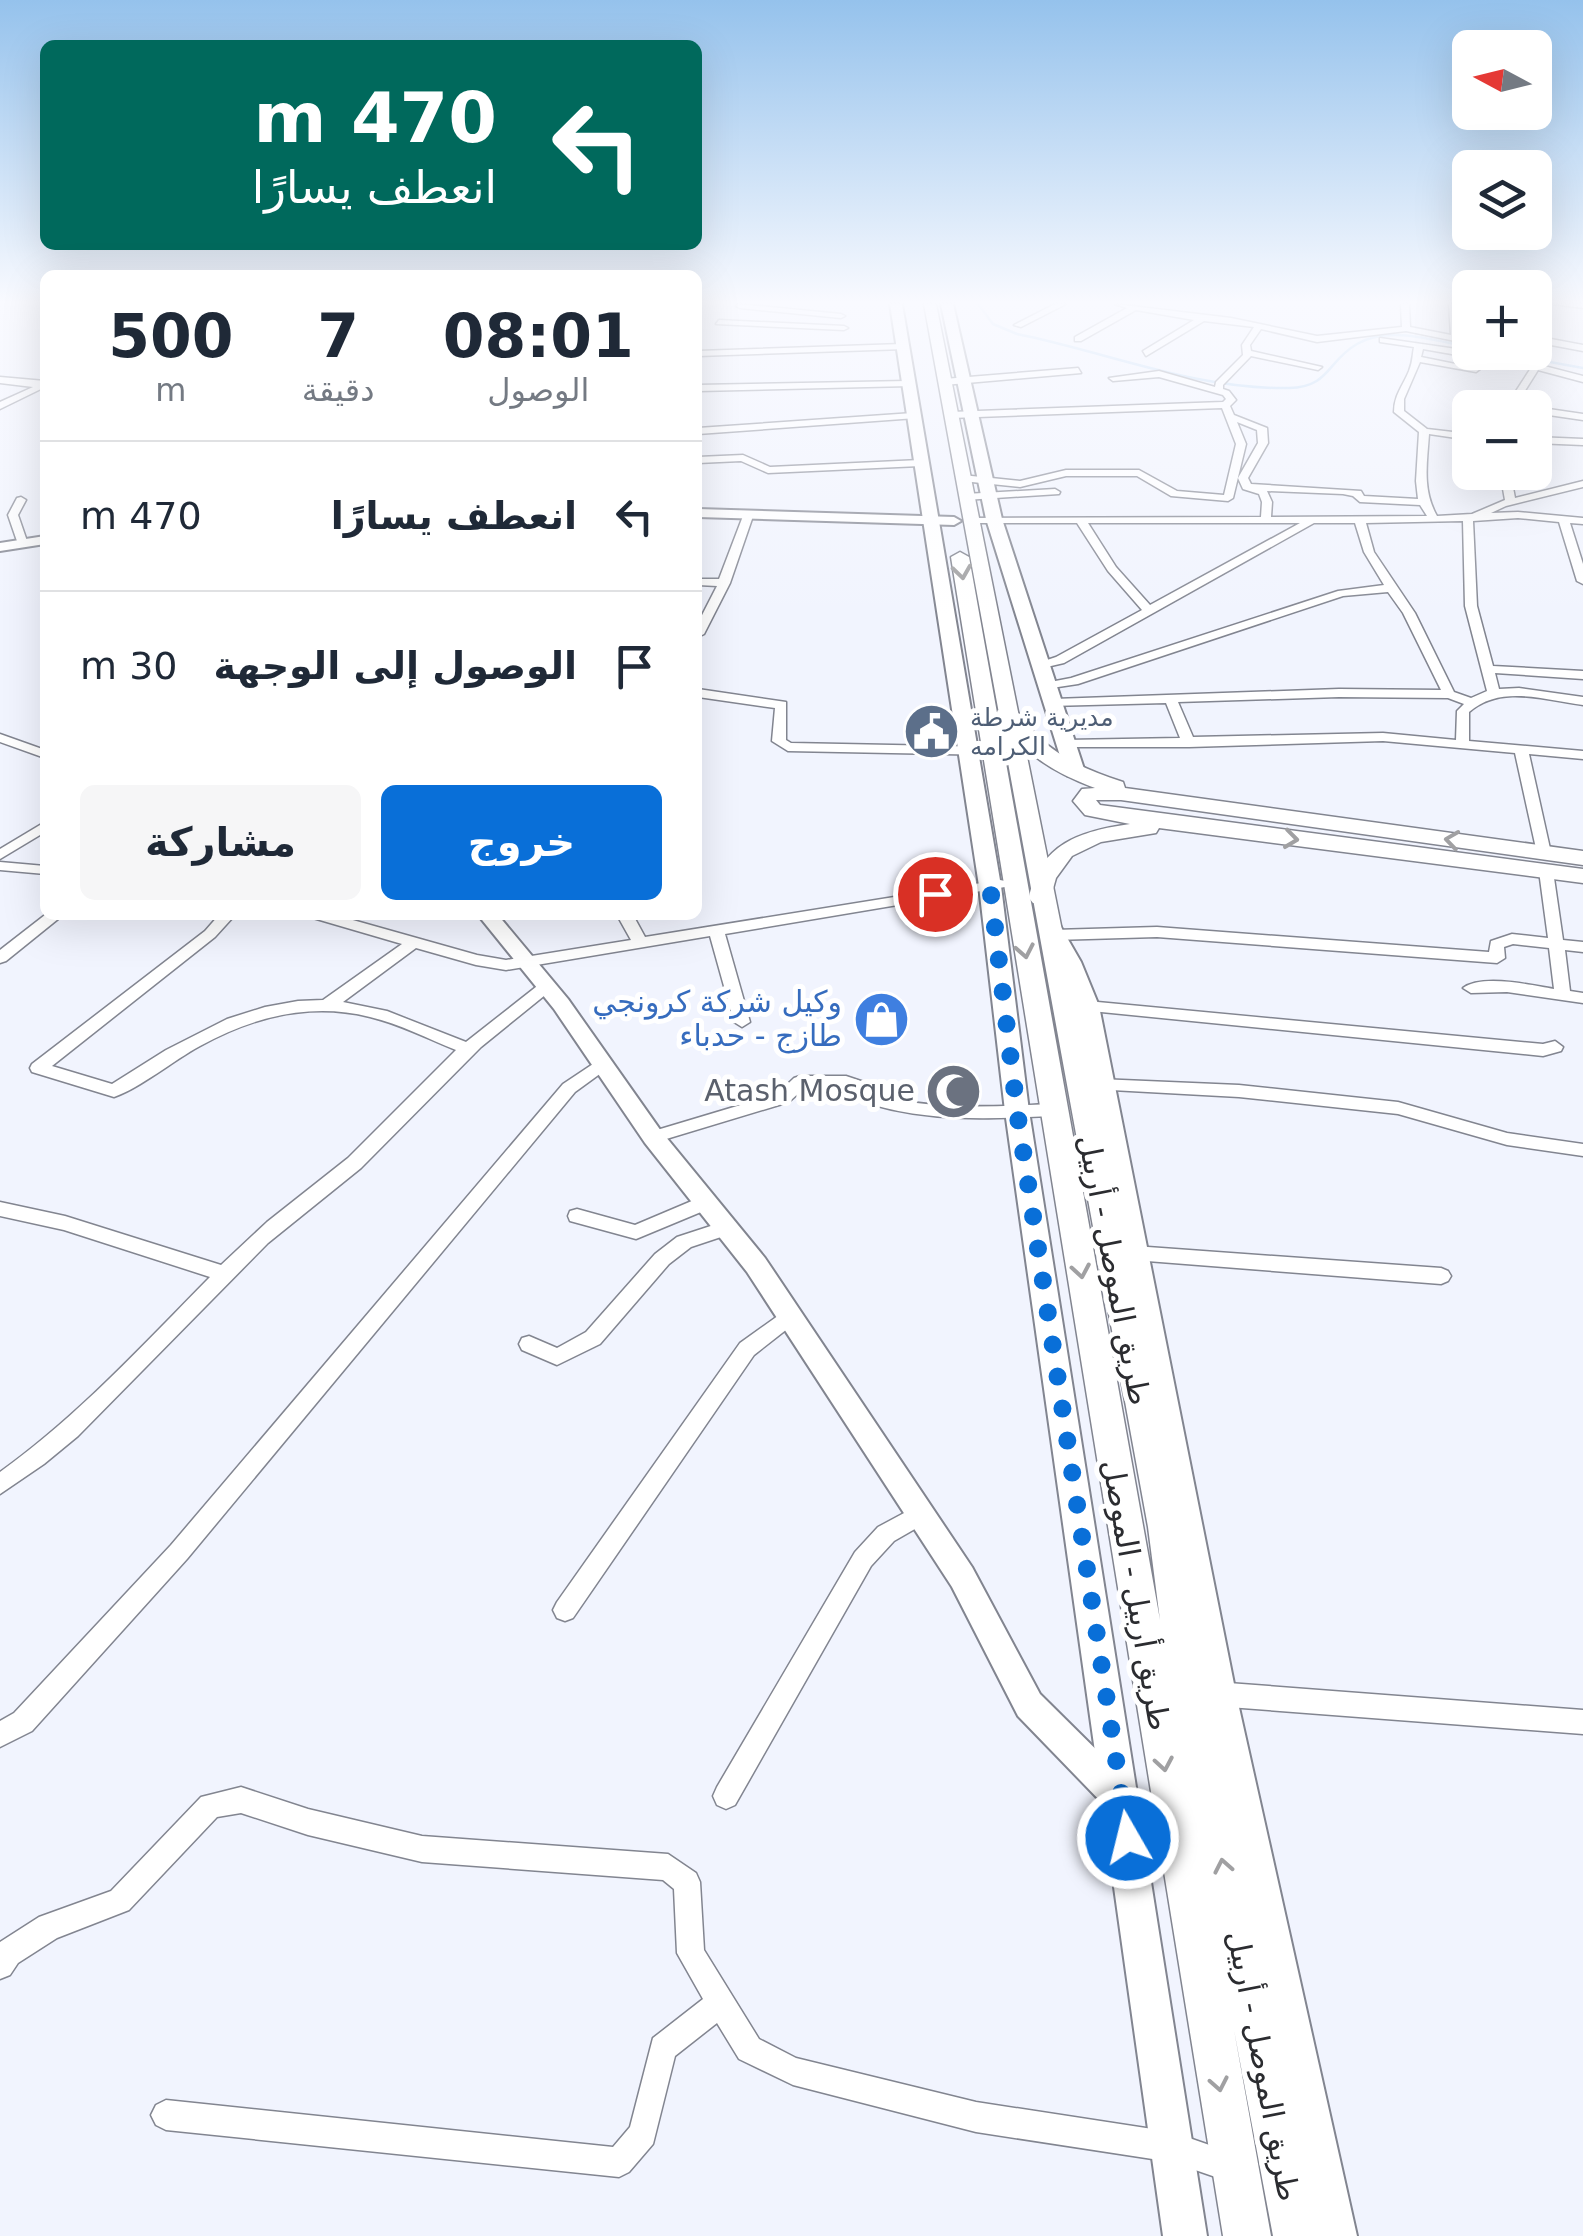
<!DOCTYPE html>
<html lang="ar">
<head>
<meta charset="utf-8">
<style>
  :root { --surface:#fff; --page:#f6f6f7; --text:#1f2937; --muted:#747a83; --line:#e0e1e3; --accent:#096fd8 }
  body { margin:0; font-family:"DejaVu Sans",Vazirmatn,sans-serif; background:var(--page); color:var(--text); direction:rtl; height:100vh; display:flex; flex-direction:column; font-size:38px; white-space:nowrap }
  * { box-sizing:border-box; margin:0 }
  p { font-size:32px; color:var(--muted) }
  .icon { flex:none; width:55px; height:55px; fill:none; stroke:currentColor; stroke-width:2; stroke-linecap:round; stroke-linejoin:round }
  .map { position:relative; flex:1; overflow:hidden; direction:ltr }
  .side { position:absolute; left:40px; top:270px; width:662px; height:650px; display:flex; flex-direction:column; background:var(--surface); border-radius:15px; box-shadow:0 10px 40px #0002; direction:rtl }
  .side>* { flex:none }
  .hud { position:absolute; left:40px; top:40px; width:662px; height:210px; border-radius:15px; box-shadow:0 10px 40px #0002; direction:rtl; background:#00695c; color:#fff; overflow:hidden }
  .needle { width:65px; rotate:277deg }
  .buttons { position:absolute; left:1452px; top:30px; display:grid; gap:20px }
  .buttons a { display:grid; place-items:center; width:100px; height:100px; border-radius:15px; background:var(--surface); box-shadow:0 10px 40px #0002; font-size:50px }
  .pin { position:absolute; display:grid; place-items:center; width:85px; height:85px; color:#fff; margin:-42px; border:5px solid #fff; border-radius:50%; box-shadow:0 2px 10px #0007 }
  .me { position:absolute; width:110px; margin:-55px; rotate:352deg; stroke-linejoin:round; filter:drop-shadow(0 0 8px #0008) }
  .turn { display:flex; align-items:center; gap:35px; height:210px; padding:0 40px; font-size:45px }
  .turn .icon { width:130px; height:130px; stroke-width:2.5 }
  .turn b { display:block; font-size:70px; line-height:85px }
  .eta { display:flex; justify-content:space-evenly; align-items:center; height:170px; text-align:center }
  .eta b { font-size:60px; font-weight:700; line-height:70px }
  .button { display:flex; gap:20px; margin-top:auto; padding:20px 40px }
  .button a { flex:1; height:115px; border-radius:15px; background:var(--accent); color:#fff; font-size:40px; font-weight:700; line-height:115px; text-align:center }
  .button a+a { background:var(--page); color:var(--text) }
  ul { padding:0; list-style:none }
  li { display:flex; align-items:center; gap:30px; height:150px; padding:0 40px; border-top:2px solid var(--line) }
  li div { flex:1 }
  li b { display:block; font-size:38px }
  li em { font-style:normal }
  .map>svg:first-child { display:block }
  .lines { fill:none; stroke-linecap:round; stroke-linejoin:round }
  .stream { stroke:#b8d6f3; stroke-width:2.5 }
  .minor-casing { stroke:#828590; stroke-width:3 }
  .tertiary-casing { stroke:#828590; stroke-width:4 }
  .secondary-casing { stroke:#828590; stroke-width:4 }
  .primary-casing { stroke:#828590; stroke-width:3 }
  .trunk-casing { stroke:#828590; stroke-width:3 }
  .minor { fill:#fff; fill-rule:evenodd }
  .tertiary { fill:#fff; fill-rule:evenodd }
  .secondary { fill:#fff; fill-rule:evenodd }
  .primary { fill:#fff; fill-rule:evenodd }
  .trunk { fill:#fff; fill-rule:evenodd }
  .oneway { stroke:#a0a0a2 }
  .route { stroke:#096fd8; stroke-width:18; stroke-dasharray:0 32.4 }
  .labels { text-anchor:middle; stroke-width:10; stroke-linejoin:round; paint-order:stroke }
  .far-service-label { font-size:25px; fill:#4e5e75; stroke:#fff; text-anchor:start }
  .shop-label { font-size:30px; fill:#366cbe; stroke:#fff; text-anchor:end }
  .worship-label { font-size:30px; fill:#5b616d; stroke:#fff; text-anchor:end }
  .street-label { font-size:30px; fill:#2b2c30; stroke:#fff }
</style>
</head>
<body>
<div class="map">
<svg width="1583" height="2236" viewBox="0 0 1583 2236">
  <rect width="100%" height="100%" fill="#f1f4fe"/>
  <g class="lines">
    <g class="stream">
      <path d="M978 304 993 324 1017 334C1107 352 1196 390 1289 388 1330 387 1327 361 1357 344 1389 325 1436 341 1470 347"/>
      <polyline points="1495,352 1583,368"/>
    </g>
    <defs>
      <g id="minor">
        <polygon points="738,304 841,314 845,316 841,318 740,308 736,306"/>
        <polygon points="1055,304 1066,304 1021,327 1014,325"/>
        <path d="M1115 304 1231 318 1317 336 1402 327 1401 304H1409L1410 327 1451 335 1449 304H1457L1459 336 1470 338V344L1406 331 1317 342 1261 329 1250 345 1251 351 1322 367 1318 370 1251 356 1223 385V389L1229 391 1236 400 1230 406 1234 415 1267 428 1268 443 1248 478 1251 484 1361 491 1364 496 1418 499 1416 481 1419 432 1394 412C1394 395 1403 386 1409 371 1413 360 1412 358 1414 347L1380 342V338L1505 356 1583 376V382L1538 370 1514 408H1505L1531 368 1423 349 1421 357 1480 369 1476 372 1420 362 1404 399V411L1427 429 1470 434V440L1429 434C1427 463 1422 490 1437 516L1472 514 1505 500 1500 472H1510L1515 498 1583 481V487L1506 506 1491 513 1518 512 1583 518V524L1570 523 1583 564V584L1577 581 1559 522 1518 518 1473 521 1477 606 1493 666 1583 671V679L1495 673 1499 689 1519 688 1583 697V705C1545 700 1501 684 1469 712V741L1583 751V759L1529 754 1551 853 1549 856 1544 857 1537 853 1515 753 1383 741 1189 747H1061L1059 744 1066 740 1180 738 1166 703 1050 706 1048 703 1054 699 1339 689 1441 690 1403 613 1388 592 1343 596 1078 684 1045 689V683L1071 678 1338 591 1384 585 1364 552 1355 523H1314L1064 663 1038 669V663L1056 657 1142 610 1108 571 1077 523H971L966 520 967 518 1261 517 1262 502 1259 494 1243 489 1238 478 1258 443 1257 430 1237 422 1246 444 1233 498 1228 501 1171 496 1137 476H1066L1020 487 962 481 957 478 962 475 1020 481 1066 470H1139L1177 491 1224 495 1236 444 1222 408 951 418 946 415 951 412 1223 402 1226 399 1223 395 1159 377 1113 381 1109 378 1159 371 1215 387 1216 382 1243 355 1242 345 1254 327 1204 321 1146 356 1143 351 1194 320 1136 310 1081 341H1075V337L1127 308ZM1267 491 1343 494 1353 496 1360 502 1420 505 1427 516 1271 517 1272 502ZM1463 521 1465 606 1487 691 1471 698 1454 692 1415 613 1374 552 1366 523ZM1088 523H1300L1150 605 1116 567ZM1339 697 1448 698 1464 704 1457 711 1456 740 1383 733 1193 737 1178 702Z"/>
        <polygon points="1553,304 1583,304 1583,308"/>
        <polygon points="719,320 844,326 848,328 844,330 716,324"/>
        <polygon points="1535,336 1583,345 1583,351 1535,342"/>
        <polygon points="902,344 905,349 698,356 698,351"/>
        <polygon points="1078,368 1081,373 944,385 940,382 944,379"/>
        <polygon points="0,377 45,381 45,387 0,409 0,402 33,387 0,383"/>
        <polygon points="907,381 910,386 698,391 698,385"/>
        <polygon points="1535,407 1583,414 1583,420 1535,413"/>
        <polygon points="913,413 918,416 916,418 698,434 698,428"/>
        <polygon points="1535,437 1583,439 1583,445 1535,443"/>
        <polygon points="743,455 770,467 920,460 925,463 920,466 768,473 741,461 698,463 698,457"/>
        <polygon points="1055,489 1060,492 1059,494 965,500 960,497 965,494"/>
        <polygon points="21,497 26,500 18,515 28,544 23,547 18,544 8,515 17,498"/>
        <polygon points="748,513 753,516 730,583 704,634 698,637 698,623 717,586 698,585 698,579 719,579 743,516"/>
        <polygon points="698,689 786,702 786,740 791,743 994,747 1001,751 994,755 788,751 772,741 775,708 698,697"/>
        <polygon points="0,734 45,750 45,758 0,742"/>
        <polygon points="45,822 45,832 0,859 0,849"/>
        <polygon points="0,862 45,866 45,874 0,870"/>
        <path d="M1546 867 1553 871 1563 940 1583 942V952L1565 950 1570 991 1583 993V1003L1507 992 1471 993 1463 988C1482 974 1531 985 1554 989L1549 948 1513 944 1504 947 1505 958 1497 963 1157 937 1054 940 1046 935 1054 930 1157 927 1489 952 1491 941 1512 934 1548 938 1539 871Z"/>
        <path d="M1000 880 1005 881V887L725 934 750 1022 742 1027 734 1022 710 936 506 970 476 965 416 948 343 1002 387 1011 466 1042 541 983H553L555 987 481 1047 361 1168 268 1243 78 1436 44 1464 0 1494V1472C78 1416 143 1345 210 1277L64 1230 0 1216V1202L65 1216 221 1265 267 1222 348 1158 456 1050C428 1039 400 1024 370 1017 311 1002 252 1017 200 1046 174 1060 140 1088 114 1097L32 1072 30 1068 32 1064 205 931 219 915H235L215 937 52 1066 112 1084 166 1050 227 1019 265 1007 298 1001 323 1000 402 944 313 918 310 915H335L477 955 506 960 631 940 617 915H633L645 937Z"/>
        <polygon points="45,915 63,915 6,961 0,963 0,950"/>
        <polygon points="1087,1001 1543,1044 1555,1041 1563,1047 1561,1051 1543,1056 1081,1010 1079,1006"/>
        <polygon points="602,1058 610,1064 608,1068 575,1092 187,1559 32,1731 0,1747 0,1721 14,1713 171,1545 563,1084"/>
        <path d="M800 1076H846L876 1086 882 1096C938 1111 996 1106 1053 1104L1062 1110 1053 1116C990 1119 931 1122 870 1104L864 1094 845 1088H804L789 1102 653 1143 644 1137 647 1133 777 1094 794 1078Z"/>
        <polygon points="1099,1079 1239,1085 1398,1102 1507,1133 1583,1144 1583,1156 1507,1145 1398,1114 1239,1097 1093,1089 1090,1085 1093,1081"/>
        <polygon points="706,1195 713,1197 715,1202 713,1207 636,1239 570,1221 568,1216 570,1211 577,1209 635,1225"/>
        <polygon points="726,1221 733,1223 735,1228 733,1233 691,1247 669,1264 600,1344 557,1365 522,1350 519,1344 522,1338 529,1336 557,1348 586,1332 655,1254 677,1237"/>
        <polygon points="1134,1246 1441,1268 1448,1271 1451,1276 1448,1281 1441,1284 1134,1260 1127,1258 1124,1253 1127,1248"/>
        <polygon points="789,1308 796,1310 799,1316 796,1322 754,1355 573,1618 565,1621 557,1618 553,1610 557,1602 740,1343"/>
        <polygon points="919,1505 927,1508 930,1515 927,1522 894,1541 871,1566 735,1805 726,1809 717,1805 713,1796 717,1787 855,1552 878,1527"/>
        <polygon points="1215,1682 1583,1710 1583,1734 1215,1706 1206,1702 1203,1694 1206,1686"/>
        <polygon points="241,1787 308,1809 422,1836 668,1854 696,1873 700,1882 704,1950 759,2039 796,2058 976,2102 1172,2132 1241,2156 1245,2167 1241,2178 1230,2182 1172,2162 976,2132 793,2085 739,2059 717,2023 675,2056 653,2144 629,2172 619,2177 166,2130 156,2125 151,2115 156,2105 166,2100 613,2147 630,2127 653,2038 703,1999 677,1953 674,1889 663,1880 422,1862 308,1835 241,1813 217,1817 129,1910 57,1938 18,1963 10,1975 0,1979 0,1942 39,1917 111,1891 201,1797"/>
      </g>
      <g id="tertiary">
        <polygon points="698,509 954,517 961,521 954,525 698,517"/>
        <polygon points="45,536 45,544 0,551 0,543"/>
        <polygon points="478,915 498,915 568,999 661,1131 765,1258 972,1567 1040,1694 1132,1785 1136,1797 1132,1809 1120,1813 1108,1809 1018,1716 952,1587 747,1272 645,1143 554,1009"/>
      </g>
      <g id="secondary">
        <polygon points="890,304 902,304 1001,886 1029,1111 1207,2236 1163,2236 1005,1111 979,886"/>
        <polygon points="941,304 953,304 1002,519 1085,772 1082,776 1068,776 1065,772 986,519"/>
        <polygon points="1050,920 1058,922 1081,962 1099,1006 1236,1694 1357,2236 1313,2236 1202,1694 1075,1006 1059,962 1039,927"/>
      </g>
      <path id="primary" d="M1007 705 1014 707C1041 749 1076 767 1123 782L1125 788 1583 851V865L1121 800H1096L1100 805 1583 869V883L1159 828 1156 833 1101 842 1072 856 1056 878 1049 903H1033L1029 898C1040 844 1080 831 1130 824L1085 815 1073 801 1082 789 1095 788C1052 772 1019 752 997 711Z"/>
      <polygon id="trunk" points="924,304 936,304 1182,1527 1208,1694 1321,2236 1273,2236 1234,2030 1271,2236 1223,2236 951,557 960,552 969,557 1160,1620 1148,1527"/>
    </defs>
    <use href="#minor" class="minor-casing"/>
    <use href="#tertiary" class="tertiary-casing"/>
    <use href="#secondary" class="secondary-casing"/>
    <use href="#primary" class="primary-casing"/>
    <use href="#trunk" class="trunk-casing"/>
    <use href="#minor" class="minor"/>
    <use href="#tertiary" class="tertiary"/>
    <use href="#secondary" class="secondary"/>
    <use href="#primary" class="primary"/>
    <use href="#trunk" class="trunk"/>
  </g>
  <defs><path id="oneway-chevron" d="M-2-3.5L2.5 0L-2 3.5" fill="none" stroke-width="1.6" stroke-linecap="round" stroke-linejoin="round" transform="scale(2.5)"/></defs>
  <g class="oneway">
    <use href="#oneway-chevron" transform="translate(962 572) rotate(82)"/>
    <use href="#oneway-chevron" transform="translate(1291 839) rotate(7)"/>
    <use href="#oneway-chevron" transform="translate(1452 840) rotate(-172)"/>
    <use href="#oneway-chevron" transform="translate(1025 951) rotate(79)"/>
    <use href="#oneway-chevron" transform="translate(1081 1271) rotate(80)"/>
    <use href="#oneway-chevron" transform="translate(1164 1764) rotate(80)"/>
    <use href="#oneway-chevron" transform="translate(1223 1866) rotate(-101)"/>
    <use href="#oneway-chevron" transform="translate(1219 2084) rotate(79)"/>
  </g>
  <linearGradient id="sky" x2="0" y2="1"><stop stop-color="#95c2ec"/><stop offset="0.49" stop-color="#f9faff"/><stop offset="1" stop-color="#f9faff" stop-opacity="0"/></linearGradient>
  <rect width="1583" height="617" fill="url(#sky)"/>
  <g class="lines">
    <polyline class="route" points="935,894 990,886 1017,1111 1128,1838"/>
  </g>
  <defs>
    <symbol id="civic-disc" viewBox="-11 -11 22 22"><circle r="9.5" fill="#5c6f8a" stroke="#fff"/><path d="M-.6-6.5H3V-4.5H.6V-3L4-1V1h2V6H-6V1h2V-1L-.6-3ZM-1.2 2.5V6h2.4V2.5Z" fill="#fff"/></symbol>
    <symbol id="shop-disc" viewBox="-11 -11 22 22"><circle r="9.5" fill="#3f7fe0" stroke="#fff"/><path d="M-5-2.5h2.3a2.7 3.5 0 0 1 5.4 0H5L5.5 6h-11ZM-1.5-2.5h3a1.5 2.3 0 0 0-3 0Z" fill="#fff"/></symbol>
    <symbol id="mosque-disc" viewBox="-11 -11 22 22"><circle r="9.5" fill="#6b7280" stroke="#fff"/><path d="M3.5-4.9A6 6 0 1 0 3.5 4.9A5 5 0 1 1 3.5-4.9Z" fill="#fff"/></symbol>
  </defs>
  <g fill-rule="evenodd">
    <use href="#civic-disc" x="900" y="700" width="63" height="63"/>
    <use href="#shop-disc" x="850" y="988" width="63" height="63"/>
    <use href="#mosque-disc" x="922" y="1060" width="63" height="63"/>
  </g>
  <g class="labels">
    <g class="far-service-label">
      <text x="970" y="726">مديرية شرطة<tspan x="970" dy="29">الكرامه</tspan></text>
    </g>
    <g class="shop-label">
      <text x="842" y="1012">وكيل شركة كرونجي<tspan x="842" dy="34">طازج - حدباء</tspan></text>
    </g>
    <g class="worship-label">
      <text x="915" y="1101">Atash Mosque</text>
    </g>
    <g class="street-label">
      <text transform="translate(1114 1270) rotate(79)" y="10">طريق الموصل - أربيل</text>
      <text transform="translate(1136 1595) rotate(80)" y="10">طريق أربيل - الموصل</text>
      <text transform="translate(1263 2066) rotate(79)" y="10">طريق الموصل - أربيل</text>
    </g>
  </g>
</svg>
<div class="buttons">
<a><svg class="needle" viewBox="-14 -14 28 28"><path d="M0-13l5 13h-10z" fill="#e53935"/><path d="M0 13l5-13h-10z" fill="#747a83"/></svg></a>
<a><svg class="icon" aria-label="layers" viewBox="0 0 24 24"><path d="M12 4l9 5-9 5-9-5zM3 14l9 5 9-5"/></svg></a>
<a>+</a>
<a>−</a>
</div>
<div class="pin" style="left:935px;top:894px;background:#d93025"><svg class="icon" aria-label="arrive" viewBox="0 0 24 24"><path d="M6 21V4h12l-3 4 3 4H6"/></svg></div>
<svg class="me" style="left:1128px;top:1838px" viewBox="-20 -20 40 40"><circle r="17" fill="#096fd8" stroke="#fff" stroke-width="3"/><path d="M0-11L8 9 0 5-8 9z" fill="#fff"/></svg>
<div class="hud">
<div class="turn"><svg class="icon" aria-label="left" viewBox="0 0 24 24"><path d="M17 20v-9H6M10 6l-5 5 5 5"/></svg><div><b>470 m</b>انعطف يسارًا</div></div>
</div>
<section class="side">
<div class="eta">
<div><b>08:01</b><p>الوصول</p></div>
<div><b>7</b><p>دقيقة</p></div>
<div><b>500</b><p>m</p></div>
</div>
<ul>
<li><svg class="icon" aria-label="left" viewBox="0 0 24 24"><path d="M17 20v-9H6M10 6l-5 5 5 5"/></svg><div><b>انعطف يسارًا</b></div><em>470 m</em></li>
<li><svg class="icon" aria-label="arrive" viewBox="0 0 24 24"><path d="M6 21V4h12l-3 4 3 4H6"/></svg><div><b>الوصول إلى الوجهة</b></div><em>30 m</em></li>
</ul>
<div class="button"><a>خروج</a><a>مشاركة</a></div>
</section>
</div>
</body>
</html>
